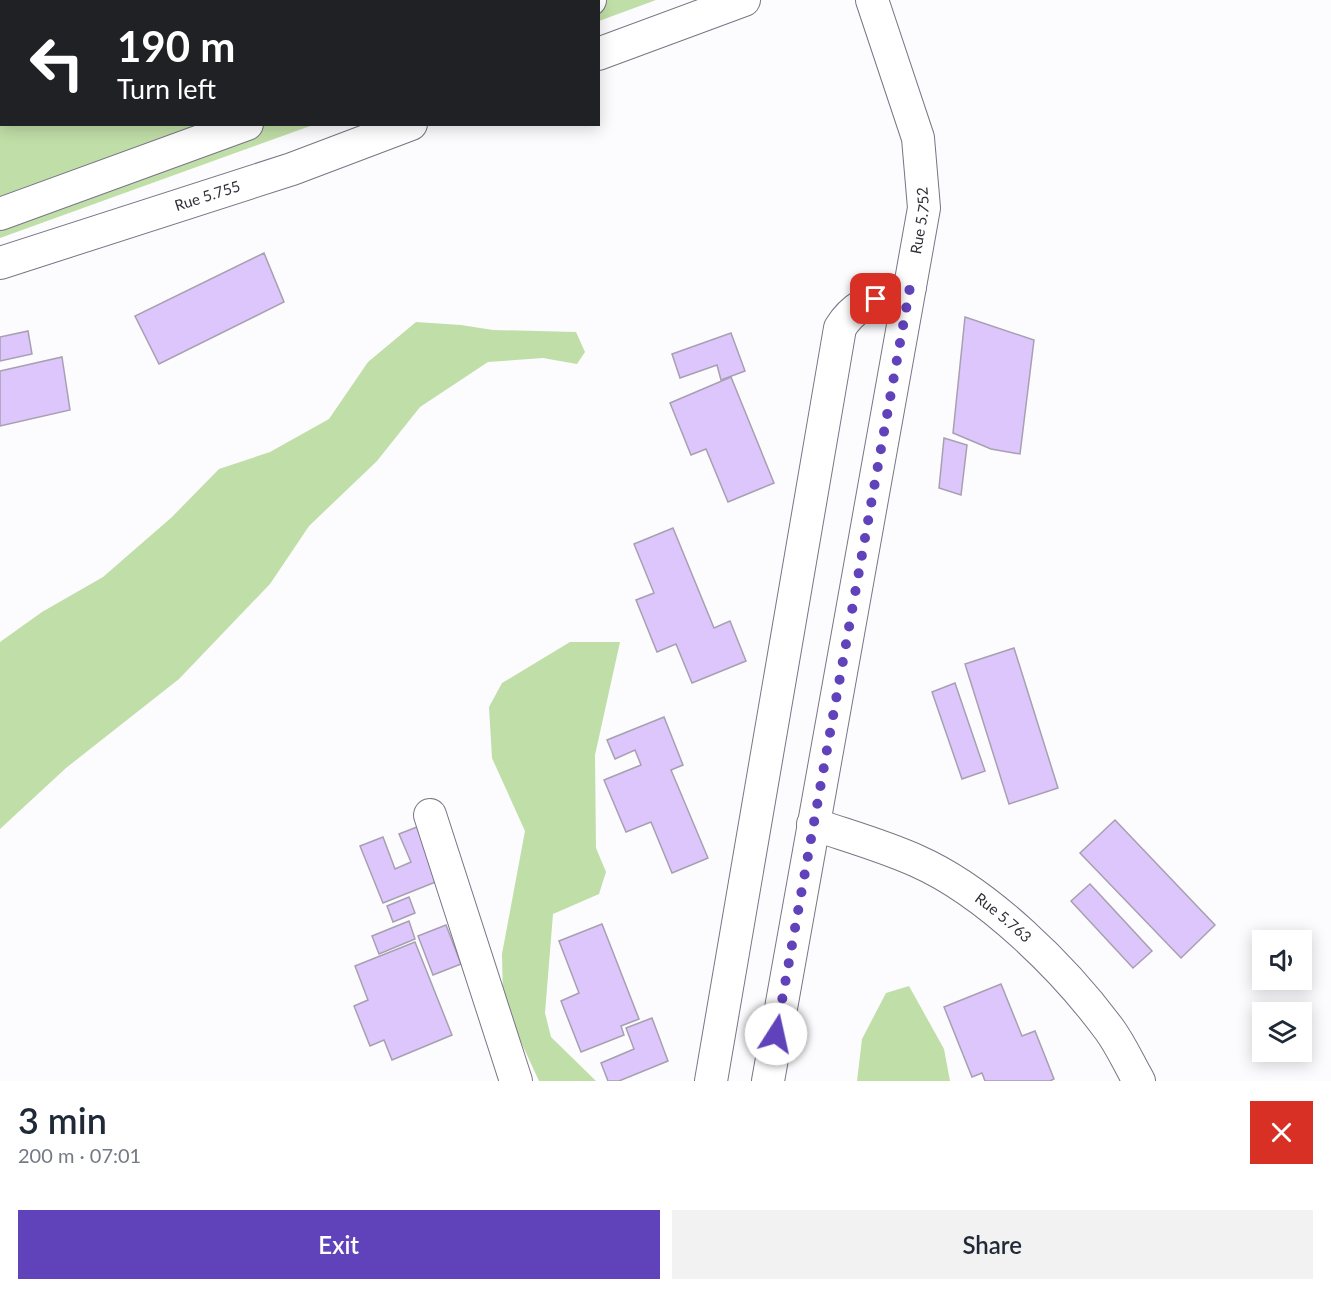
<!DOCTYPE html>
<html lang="en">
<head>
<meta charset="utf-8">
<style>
  :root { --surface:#fff; --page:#f2f2f3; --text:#1f2937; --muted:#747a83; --accent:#6042ba }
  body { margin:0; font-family:Lato,sans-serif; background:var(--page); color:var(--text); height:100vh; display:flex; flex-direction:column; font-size:22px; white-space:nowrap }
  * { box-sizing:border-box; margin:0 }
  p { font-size:20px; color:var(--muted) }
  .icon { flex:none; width:33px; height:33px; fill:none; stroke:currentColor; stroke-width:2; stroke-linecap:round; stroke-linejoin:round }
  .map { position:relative; height:1081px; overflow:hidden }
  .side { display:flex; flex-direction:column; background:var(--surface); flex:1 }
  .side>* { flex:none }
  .guide { position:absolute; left:0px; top:0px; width:600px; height:126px; box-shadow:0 3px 15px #0003; background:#202124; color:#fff; overflow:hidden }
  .fabs { position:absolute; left:1252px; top:930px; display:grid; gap:12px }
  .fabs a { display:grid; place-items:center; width:60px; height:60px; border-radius:0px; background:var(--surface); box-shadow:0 3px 15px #0003; font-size:30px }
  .pin { position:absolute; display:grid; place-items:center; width:51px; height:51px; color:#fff; margin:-26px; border-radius:12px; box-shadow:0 3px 9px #0006 }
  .me { position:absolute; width:66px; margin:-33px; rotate:10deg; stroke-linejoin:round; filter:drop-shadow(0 0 4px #0008) }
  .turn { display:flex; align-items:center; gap:21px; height:126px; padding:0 18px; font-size:27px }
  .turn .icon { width:78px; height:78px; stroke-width:2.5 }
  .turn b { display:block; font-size:42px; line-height:51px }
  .round { display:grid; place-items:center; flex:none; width:63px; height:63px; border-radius:0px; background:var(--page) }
  .headline { display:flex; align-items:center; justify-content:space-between; height:102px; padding:0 18px }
  h1 { font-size:36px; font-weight:600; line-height:45px }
  .action { display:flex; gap:12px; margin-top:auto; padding:12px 18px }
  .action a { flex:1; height:69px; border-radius:0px; background:var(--accent); color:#fff; font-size:24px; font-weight:600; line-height:69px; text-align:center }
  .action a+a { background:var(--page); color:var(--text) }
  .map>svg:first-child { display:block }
  .green { fill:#c0dea7 }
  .building { fill:#dcc6fb; stroke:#a7a0b1; stroke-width:1.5 }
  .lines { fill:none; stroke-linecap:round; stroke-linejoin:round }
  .minor-casing { stroke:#797585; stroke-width:34 }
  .minor { stroke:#fff; stroke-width:32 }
  .route { stroke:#6042ba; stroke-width:10; stroke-dasharray:0 18 }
  .labels { text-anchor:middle; stroke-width:5; stroke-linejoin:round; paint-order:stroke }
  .street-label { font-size:15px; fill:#312f36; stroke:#fff }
</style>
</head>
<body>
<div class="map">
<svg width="1331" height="1081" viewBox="0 0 1331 1081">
  <rect width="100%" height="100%" fill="#fcfbfe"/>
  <g class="green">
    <polygon points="0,0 656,0 599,21 598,2 2,2 2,124 313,125 0,238"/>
    <polygon points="416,322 461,325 493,330 576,332 585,352 577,364 543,358 488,362 420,407 377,461 309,526 270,584 179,679 66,768 0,829 0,642 42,612 103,577 172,517 219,469 270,452 329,419 368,362"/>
    <polygon points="570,642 620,642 595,755 596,848 606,872 599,894 553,914 545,1013 551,1037 596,1081 539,1081 503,1003 502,954 525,831 492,758 489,707 502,683"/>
    <polygon points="909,986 944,1049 950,1081 857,1081 862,1039 886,993"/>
  </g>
  <g class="building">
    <polygon points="264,253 284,302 159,364 135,316"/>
    <polygon points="965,317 1034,340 1020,454 991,449 953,433"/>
    <polygon points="28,331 32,354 0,361 0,337"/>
    <polygon points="731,333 745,371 721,380 717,365 680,378 672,354"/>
    <polygon points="62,357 70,410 0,426 0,371"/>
    <polygon points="731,377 774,483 728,502 706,449 691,455 670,403"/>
    <polygon points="944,438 967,445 961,495 939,488"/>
    <polygon points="673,528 714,628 730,621 746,661 692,683 676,644 657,652 636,600 654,593 634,544"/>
    <polygon points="1014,648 1058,788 1009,804 965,664"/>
    <polygon points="955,683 985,771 962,779 932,692"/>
    <polygon points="664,717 683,765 671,770 708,858 672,873 651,822 626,832 604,780 641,765 635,750 615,759 607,740"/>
    <polygon points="1115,820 1215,925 1181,958 1080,853"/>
    <polygon points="422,825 443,879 383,903 360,846 383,837 395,869 411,862 399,834"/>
    <polygon points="1090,884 1152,951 1133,968 1071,901"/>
    <polygon points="409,897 415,913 393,922 387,906"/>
    <polygon points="409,921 415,939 379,954 372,936"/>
    <polygon points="602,924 639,1019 621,1026 624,1035 581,1052 561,1001 579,993 559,941"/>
    <polygon points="446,925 461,964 433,975 418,936"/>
    <polygon points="415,942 452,1035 392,1060 384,1040 370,1046 354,1006 368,1000 355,966"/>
    <polygon points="1001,984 1022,1036 1035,1031 1054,1079 1050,1081 985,1081 982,1073 972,1077 944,1007"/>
    <polygon points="652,1018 668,1061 619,1081 608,1081 601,1063 634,1049 626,1028"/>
  </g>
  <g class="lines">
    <defs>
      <g id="minor">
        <polyline points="586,2 590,0"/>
        <polyline points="598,54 744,0"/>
        <polyline points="0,214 247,124"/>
        <path id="s1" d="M0 263 292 169 411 124"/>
        <polyline points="430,815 516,1081"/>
        <path id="s2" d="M813 824C848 836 884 846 917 861 987 892 1064 968 1109 1029 1121 1045 1129 1064 1139 1081"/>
        <path d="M711 1081 840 328C857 300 881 298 910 287"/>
        <path id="s3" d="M768 1081 924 208 918 138 872 0"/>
      </g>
    </defs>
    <use href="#minor" class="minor-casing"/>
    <use href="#minor" class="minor"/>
  </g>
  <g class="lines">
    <polyline class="route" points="776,1034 910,287 876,299"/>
  </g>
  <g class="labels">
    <g class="street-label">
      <text dy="5" stroke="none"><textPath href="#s1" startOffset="218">Rue 5.755</textPath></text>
      <text dy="5" stroke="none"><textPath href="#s3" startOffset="874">Rue 5.752</textPath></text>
      <text dy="5" stroke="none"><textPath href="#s2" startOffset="214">Rue 5.763</textPath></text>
    </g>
  </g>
</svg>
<div class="fabs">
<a><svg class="icon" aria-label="sound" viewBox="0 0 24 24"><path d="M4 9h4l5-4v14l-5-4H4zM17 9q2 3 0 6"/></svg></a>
<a><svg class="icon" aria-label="layers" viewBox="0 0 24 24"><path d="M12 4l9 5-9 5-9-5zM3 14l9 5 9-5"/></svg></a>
</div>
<div class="pin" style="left:876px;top:299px;background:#d93025"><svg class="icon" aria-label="arrive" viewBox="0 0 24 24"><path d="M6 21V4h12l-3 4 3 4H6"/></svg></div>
<svg class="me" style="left:776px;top:1034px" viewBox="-20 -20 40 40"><circle r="19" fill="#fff"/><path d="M0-13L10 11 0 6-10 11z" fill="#6042ba"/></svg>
<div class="guide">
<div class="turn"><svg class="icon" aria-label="left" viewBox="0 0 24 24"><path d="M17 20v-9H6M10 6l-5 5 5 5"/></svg><div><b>190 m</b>Turn left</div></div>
</div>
</div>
<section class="side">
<div class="headline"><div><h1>3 min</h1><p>200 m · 07:01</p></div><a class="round" style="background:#d93025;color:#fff"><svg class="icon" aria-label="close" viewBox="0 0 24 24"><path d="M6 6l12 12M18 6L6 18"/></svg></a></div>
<div class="action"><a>Exit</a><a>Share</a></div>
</section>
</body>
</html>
